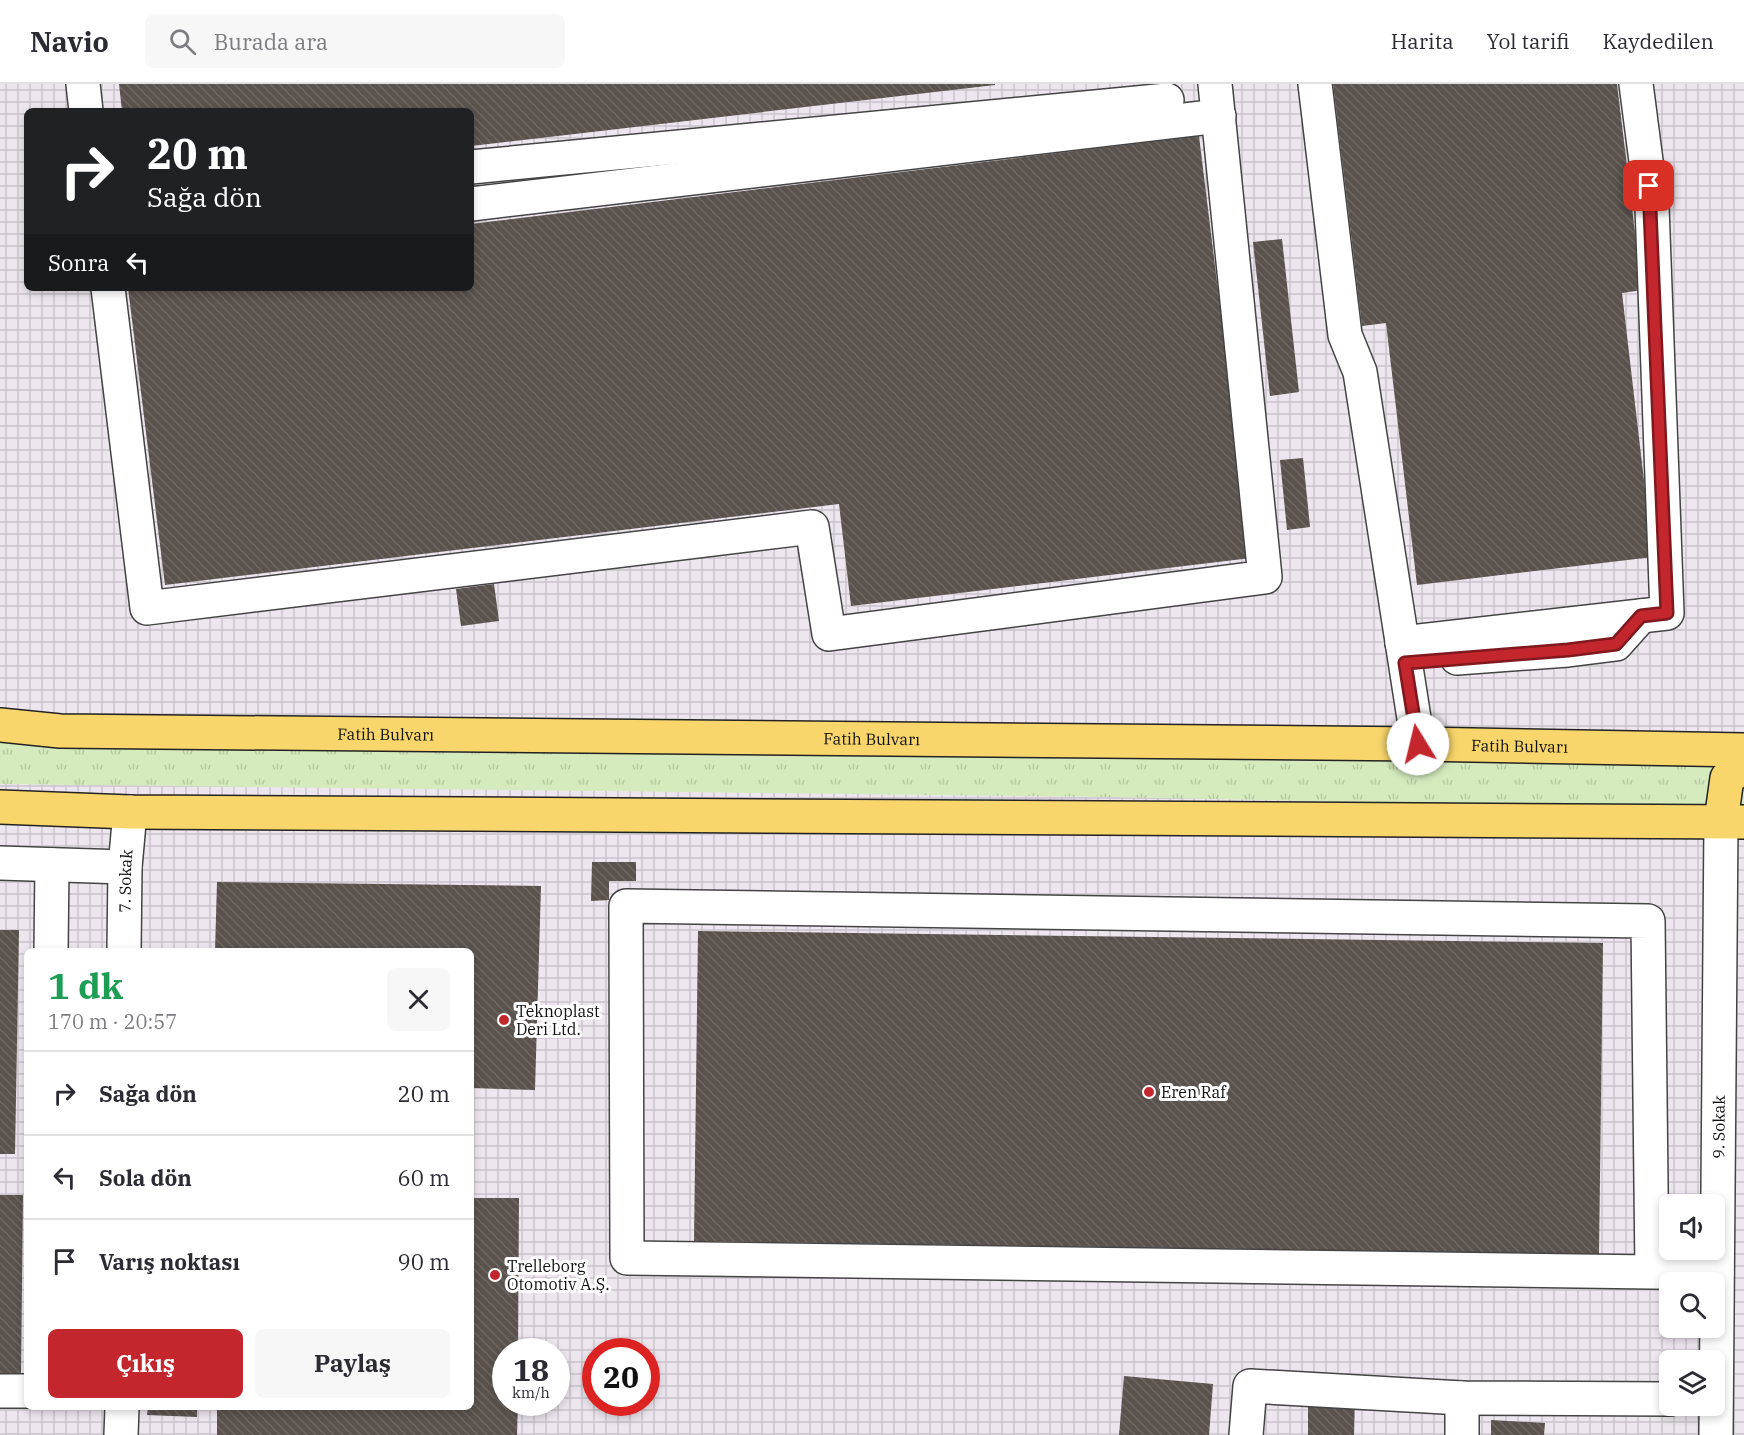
<!DOCTYPE html>
<html lang="tr">
<head>
<meta charset="utf-8">
<style>
  :root { --surface:#fff; --page:#f7f7f7; --text:#2b2b33; --muted:#7c7c81; --line:#e1e1e2; --accent:#c4262e }
  body { margin:0; font-family:"IBM Plex Serif",serif; background:var(--page); color:var(--text); height:100vh; display:flex; flex-direction:column; font-size:22px; white-space:nowrap }
  * { box-sizing:border-box; margin:0 }
  p { font-size:20px; color:var(--muted) }
  .icon { flex:none; width:33px; height:33px; fill:none; stroke:currentColor; stroke-width:2; stroke-linecap:round; stroke-linejoin:round }
  .map { position:relative; flex:1; overflow:hidden }
  .sheet { position:absolute; left:24px; top:864px; width:450px; height:462px; display:flex; flex-direction:column; background:var(--surface); border-radius:9px; box-shadow:0 3px 9px #0003 }
  .sheet>* { flex:none }
  .top-card { position:absolute; left:24px; top:24px; width:450px; height:183px; border-radius:9px; box-shadow:0 3px 9px #0003; background:#202124; color:#fff; overflow:hidden }
  .buttons { position:absolute; left:1659px; top:1110px; display:grid; gap:12px }
  .buttons a { display:grid; place-items:center; width:66px; height:66px; border-radius:9px; background:var(--surface); box-shadow:0 3px 9px #0003; font-size:30px }
  .speed { position:absolute; left:492px; top:1254px; display:flex; gap:12px; font-size:30px; font-weight:700; text-align:center }
  .speed>* { display:grid; place-content:center; width:78px; height:78px; border-radius:50%; background:var(--surface); box-shadow:0 3px 9px #0003; line-height:1 }
  .speed small { font-size:15px; font-weight:400 }
  .speed .limit { border:9px solid #d22; background:#fff; color:#111 }
  .pin { position:absolute; display:grid; place-items:center; width:51px; height:51px; color:#fff; margin:-26px; border-radius:12px; box-shadow:0 3px 9px #0006 }
  .me { position:absolute; width:66px; margin:-33px; rotate:351deg; stroke-linejoin:round; filter:drop-shadow(0 0 4px #0008) }
  .turn { display:flex; align-items:center; gap:21px; height:126px; padding:0 24px; font-size:27px }
  .turn .icon { width:78px; height:78px; stroke-width:2.5 }
  .turn b { display:block; font-size:42px; line-height:51px }
  .then { display:flex; align-items:center; height:57px; padding:0 24px; background:#0003; gap:12px; font-size:22px }
  .round { display:grid; place-items:center; flex:none; width:63px; height:63px; border-radius:9px; background:var(--page) }
  .head { display:flex; align-items:center; justify-content:space-between; height:102px; padding:0 24px }
  h1 { font-size:36px; font-weight:800; line-height:45px; color:#1e9e55 }
  .cta { display:flex; gap:12px; margin-top:auto; padding:12px 24px }
  .cta a { flex:1; height:69px; border-radius:9px; background:var(--accent); color:#fff; font-size:24px; font-weight:800; line-height:69px; text-align:center }
  .cta a+a { background:var(--page); color:var(--text) }
  ul { padding:0; list-style:none }
  li { display:flex; align-items:center; gap:18px; height:84px; padding:0 24px; border-top:2px solid var(--line) }
  li div { flex:1 }
  li b { display:block; font-size:22px }
  li em { font-style:normal }
  header { display:flex; align-items:center; gap:36px; box-sizing:border-box; height:84px; padding:0 30px; background:var(--surface); border-bottom:2px solid var(--line) }
  header strong { font-size:28px }
  nav { display:flex; gap:33px; margin-inline-start:auto; font-size:21px }
  .search { width:420px; height:54px; background:var(--page); display:flex; align-items:center; gap:15px; box-sizing:border-box; padding:0 21px; border-radius:9px; color:var(--muted); font-size:22px }
  .map>svg:first-child { display:block }
  .industrial { fill:url(#industrial-grid); fill-rule:evenodd }
  .grass { fill:url(#grass-tufts) }
  .building { fill:url(#building-back-hatch) }
  .lines { fill:none; stroke-linecap:round; stroke-linejoin:round }
  .minor-casing { stroke:#444; stroke-width:36 }
  .major-casing { stroke:#222; stroke-width:36 }
  .minor { stroke:#fff; stroke-width:33 }
  .major { stroke:#f9d66b; stroke-width:33 }
  .route-casing { stroke:#7f191e; stroke-width:15 }
  .route { stroke:#c4262e; stroke-width:10 }
  .poi-dot { fill:#c4262e; stroke:#fff; stroke-width:2 }
  .labels { text-anchor:middle; stroke-width:6; stroke-linejoin:round; paint-order:stroke }
  .street-label { font-size:16px; fill:#111; stroke:#fff }
  .poi-label { font-size:16px; fill:#111; stroke:#fff; text-anchor:start }
</style>
</head>
<body>
<header>
<strong>Navio</strong>
<div class="search"><svg class="icon" aria-label="search" viewBox="0 0 24 24"><circle cx="10" cy="10" r="6"/><path d="M15 15l6 6"/></svg>Burada ara</div>
<nav><a>Harita</a><a>Yol tarifi</a><a>Kaydedilen</a></nav>
</header>
<div class="map">
<svg width="1744" height="1351" viewBox="0 0 1744 1351">
  <defs>
    <pattern id="industrial-grid" width="8" height="8" patternUnits="userSpaceOnUse" patternTransform="scale(1.5)"><rect width="8" height="8" fill="#eee6ef"/><path d="M0 4h8M4 0v8" fill="none" stroke="#cbc4cc"/></pattern>
    <pattern id="grass-tufts" width="24" height="20" patternUnits="userSpaceOnUse" patternTransform="scale(1.5)"><rect width="24" height="20" fill="#d5ebbd"/><path d="M3 7l-1-3M5 7V3M7 7l1-3M15 17l-1-3M17 17v-4M19 17l1-3" fill="none" stroke="#b6c8a1"/></pattern>
    <pattern id="building-back-hatch" width="6" height="6" patternUnits="userSpaceOnUse" patternTransform="scale(1.5)"><rect width="6" height="6" fill="#5a524d"/><path d="M-1 5l2 2M0 0l6 6M5-1l2 2" fill="none" stroke="#6d6662"/></pattern>
  </defs>
  <rect width="100%" height="100%" fill="#fffdf5"/>
  <path class="industrial" d="M0 0H1744V1351H0ZM27 27H471V204H27ZM27 867H471V1323H27ZM1670 1120H1714V1166H1670ZM1670 1198H1714V1244H1670ZM506 1268H556V1318H506ZM596 1268H646V1318H596ZM1670 1276H1714V1322H1670Z"/>
  <polygon class="grass" points="0,645 1744,682 1744,726 1109,713 0,700"/>
  <g class="building">
    <polygon points="119,0 995,0 995,1 471,62 471,27 122,27"/>
    <polygon points="1333,0 1617,0 1642,206 1622,209 1653,473 1417,501 1386,239 1362,242"/>
    <polygon points="1199,52 1251,474 851,522 839,420 165,501 128,204 471,204 471,140"/>
    <polygon points="1282,155 1299,308 1270,312 1253,158"/>
    <polygon points="1303,374 1310,443 1287,446 1280,376"/>
    <polygon points="494,500 499,537 461,542 456,505"/>
    <polygon points="592,778 636,778 636,797 609,797 609,816 591,817"/>
    <polygon points="217,798 541,802 535,1006 471,1004 471,867 215,867"/>
    <polygon points="0,846 19,846 15,1070 0,1070"/>
    <polygon points="698,847 1603,859 1599,1170 694,1157"/>
    <polygon points="0,1111 23,1111 21,1291 0,1290"/>
    <polygon points="471,1114 519,1114 518,1268 506,1268 506,1318 518,1318 517,1351 217,1351 217,1323 471,1323"/>
    <polygon points="1124,1292 1213,1300 1209,1351 1119,1351"/>
    <polygon points="1308,1310 1355,1313 1354,1351 1308,1351"/>
    <polygon points="148,1323 197,1323 197,1333 147,1331"/>
    <polygon points="1491,1336 1545,1339 1544,1351 1491,1351"/>
  </g>
  <g class="lines">
    <defs>
      <g id="minor">
        <polyline points="83,0 86,27"/>
        <polyline points="1315,0 1345,251 1360,288 1418,660"/>
        <polyline points="471,83 1167,16"/>
        <polyline points="471,120 1219,32"/>
        <polyline points="108,204 147,524 812,443 829,550 1265,493 1215,0"/>
        <polyline points="1402,559 1667,529 1652,123 1636,0"/>
        <polyline points="1457,574 1568,566 1616,560 1641,532"/>
        <polyline points="0,779 125,783"/>
        <polyline points="51,867 52,781"/>
        <path id="s1" d="M124 867 125 783 130 728"/>
        <polyline points="1652,1188 1648,837 626,822 627,1174 1652,1188 1717,1189"/>
        <polyline points="0,1307 27,1307"/>
        <polyline points="1462,1314 1462,1351"/>
        <polyline points="121,1351 122,1323"/>
        <polyline points="1246,1351 1250,1302 1462,1314 1670,1315"/>
        <path id="s2" d="M1716 1351 1721 737"/>
      </g>
      <g id="major">
        <path id="s3" d="M0 641 60 647 1418 660 1744 666"/>
        <polyline points="0,723 130,728 1744,738"/>
        <polyline points="1721,737 1727,694 1744,683"/>
      </g>
    </defs>
    <use href="#minor" class="minor-casing"/>
    <use href="#major" class="major-casing"/>
    <use href="#minor" class="minor"/>
    <use href="#major" class="major"/>
  </g>
  <g class="lines">
    <defs>
      <polyline id="route" points="1418,660 1405,579 1568,566 1616,560 1641,532 1667,529 1649,102"/>
    </defs>
    <use href="#route" class="route-casing"/>
    <use href="#route" class="route"/>
  </g>
  <g class="poi-dot">
    <circle cx="504" cy="936" r="6"/>
    <circle cx="1149" cy="1008" r="6"/>
    <circle cx="495" cy="1191" r="6"/>
  </g>
  <g class="labels">
    <g class="street-label">
      <text dy="6" stroke="none"><textPath href="#s3" startOffset="386">Fatih Bulvarı</textPath></text>
      <text dy="6" stroke="none"><textPath href="#s3" startOffset="872">Fatih Bulvarı</textPath></text>
      <text dy="6" stroke="none"><textPath href="#s3" startOffset="1520">Fatih Bulvarı</textPath></text>
      <text dy="6" stroke="none"><textPath href="#s1" startOffset="70">7. Sokak</textPath></text>
      <text dy="6" stroke="none"><textPath href="#s2" startOffset="308">9. Sokak</textPath></text>
    </g>
    <g class="poi-label">
      <text x="516" y="933">Teknoplast<tspan x="516" dy="18">Deri Ltd.</tspan></text>
      <text x="1161" y="1014">Eren Raf</text>
      <text x="507" y="1188">Trelleborg<tspan x="507" dy="18">Otomotiv A.Ş.</tspan></text>
    </g>
  </g>
</svg>
<div class="buttons">
<a><svg class="icon" aria-label="sound" viewBox="0 0 24 24"><path d="M4 9h4l5-4v14l-5-4H4zM17 9q2 3 0 6"/></svg></a>
<a><svg class="icon" aria-label="search" viewBox="0 0 24 24"><circle cx="10" cy="10" r="6"/><path d="M15 15l6 6"/></svg></a>
<a><svg class="icon" aria-label="layers" viewBox="0 0 24 24"><path d="M12 4l9 5-9 5-9-5zM3 14l9 5 9-5"/></svg></a>
</div>
<div class="speed"><div>18<small>km/h</small></div><div class="limit">20</div></div>
<div class="pin" style="left:1649px;top:102px;background:#d93025"><svg class="icon" aria-label="arrive" viewBox="0 0 24 24"><path d="M6 21V4h12l-3 4 3 4H6"/></svg></div>
<svg class="me" style="left:1418px;top:660px" viewBox="-20 -20 40 40"><circle r="19" fill="#fff"/><path d="M0-13L10 11 0 6-10 11z" fill="#c4262e"/></svg>
<div class="top-card">
<div class="turn"><svg class="icon" aria-label="right" viewBox="0 0 24 24"><path d="M7 20v-9h11M14 6l5 5-5 5"/></svg><div><b>20 m</b>Sağa dön</div></div>
<div class="then">Sonra<svg class="icon" aria-label="left" viewBox="0 0 24 24"><path d="M17 20v-9H6M10 6l-5 5 5 5"/></svg></div>
</div>
<section class="sheet">
<div class="head"><div><h1>1 dk</h1><p>170 m · 20:57</p></div><a class="round"><svg class="icon" aria-label="close" viewBox="0 0 24 24"><path d="M6 6l12 12M18 6L6 18"/></svg></a></div>
<ul>
<li><svg class="icon" aria-label="right" viewBox="0 0 24 24"><path d="M7 20v-9h11M14 6l5 5-5 5"/></svg><div><b>Sağa dön</b></div><em>20 m</em></li>
<li><svg class="icon" aria-label="left" viewBox="0 0 24 24"><path d="M17 20v-9H6M10 6l-5 5 5 5"/></svg><div><b>Sola dön</b></div><em>60 m</em></li>
<li><svg class="icon" aria-label="arrive" viewBox="0 0 24 24"><path d="M6 21V4h12l-3 4 3 4H6"/></svg><div><b>Varış noktası</b></div><em>90 m</em></li>
</ul>
<div class="cta"><a>Çıkış</a><a>Paylaş</a></div>
</section>
</div>
</body>
</html>
